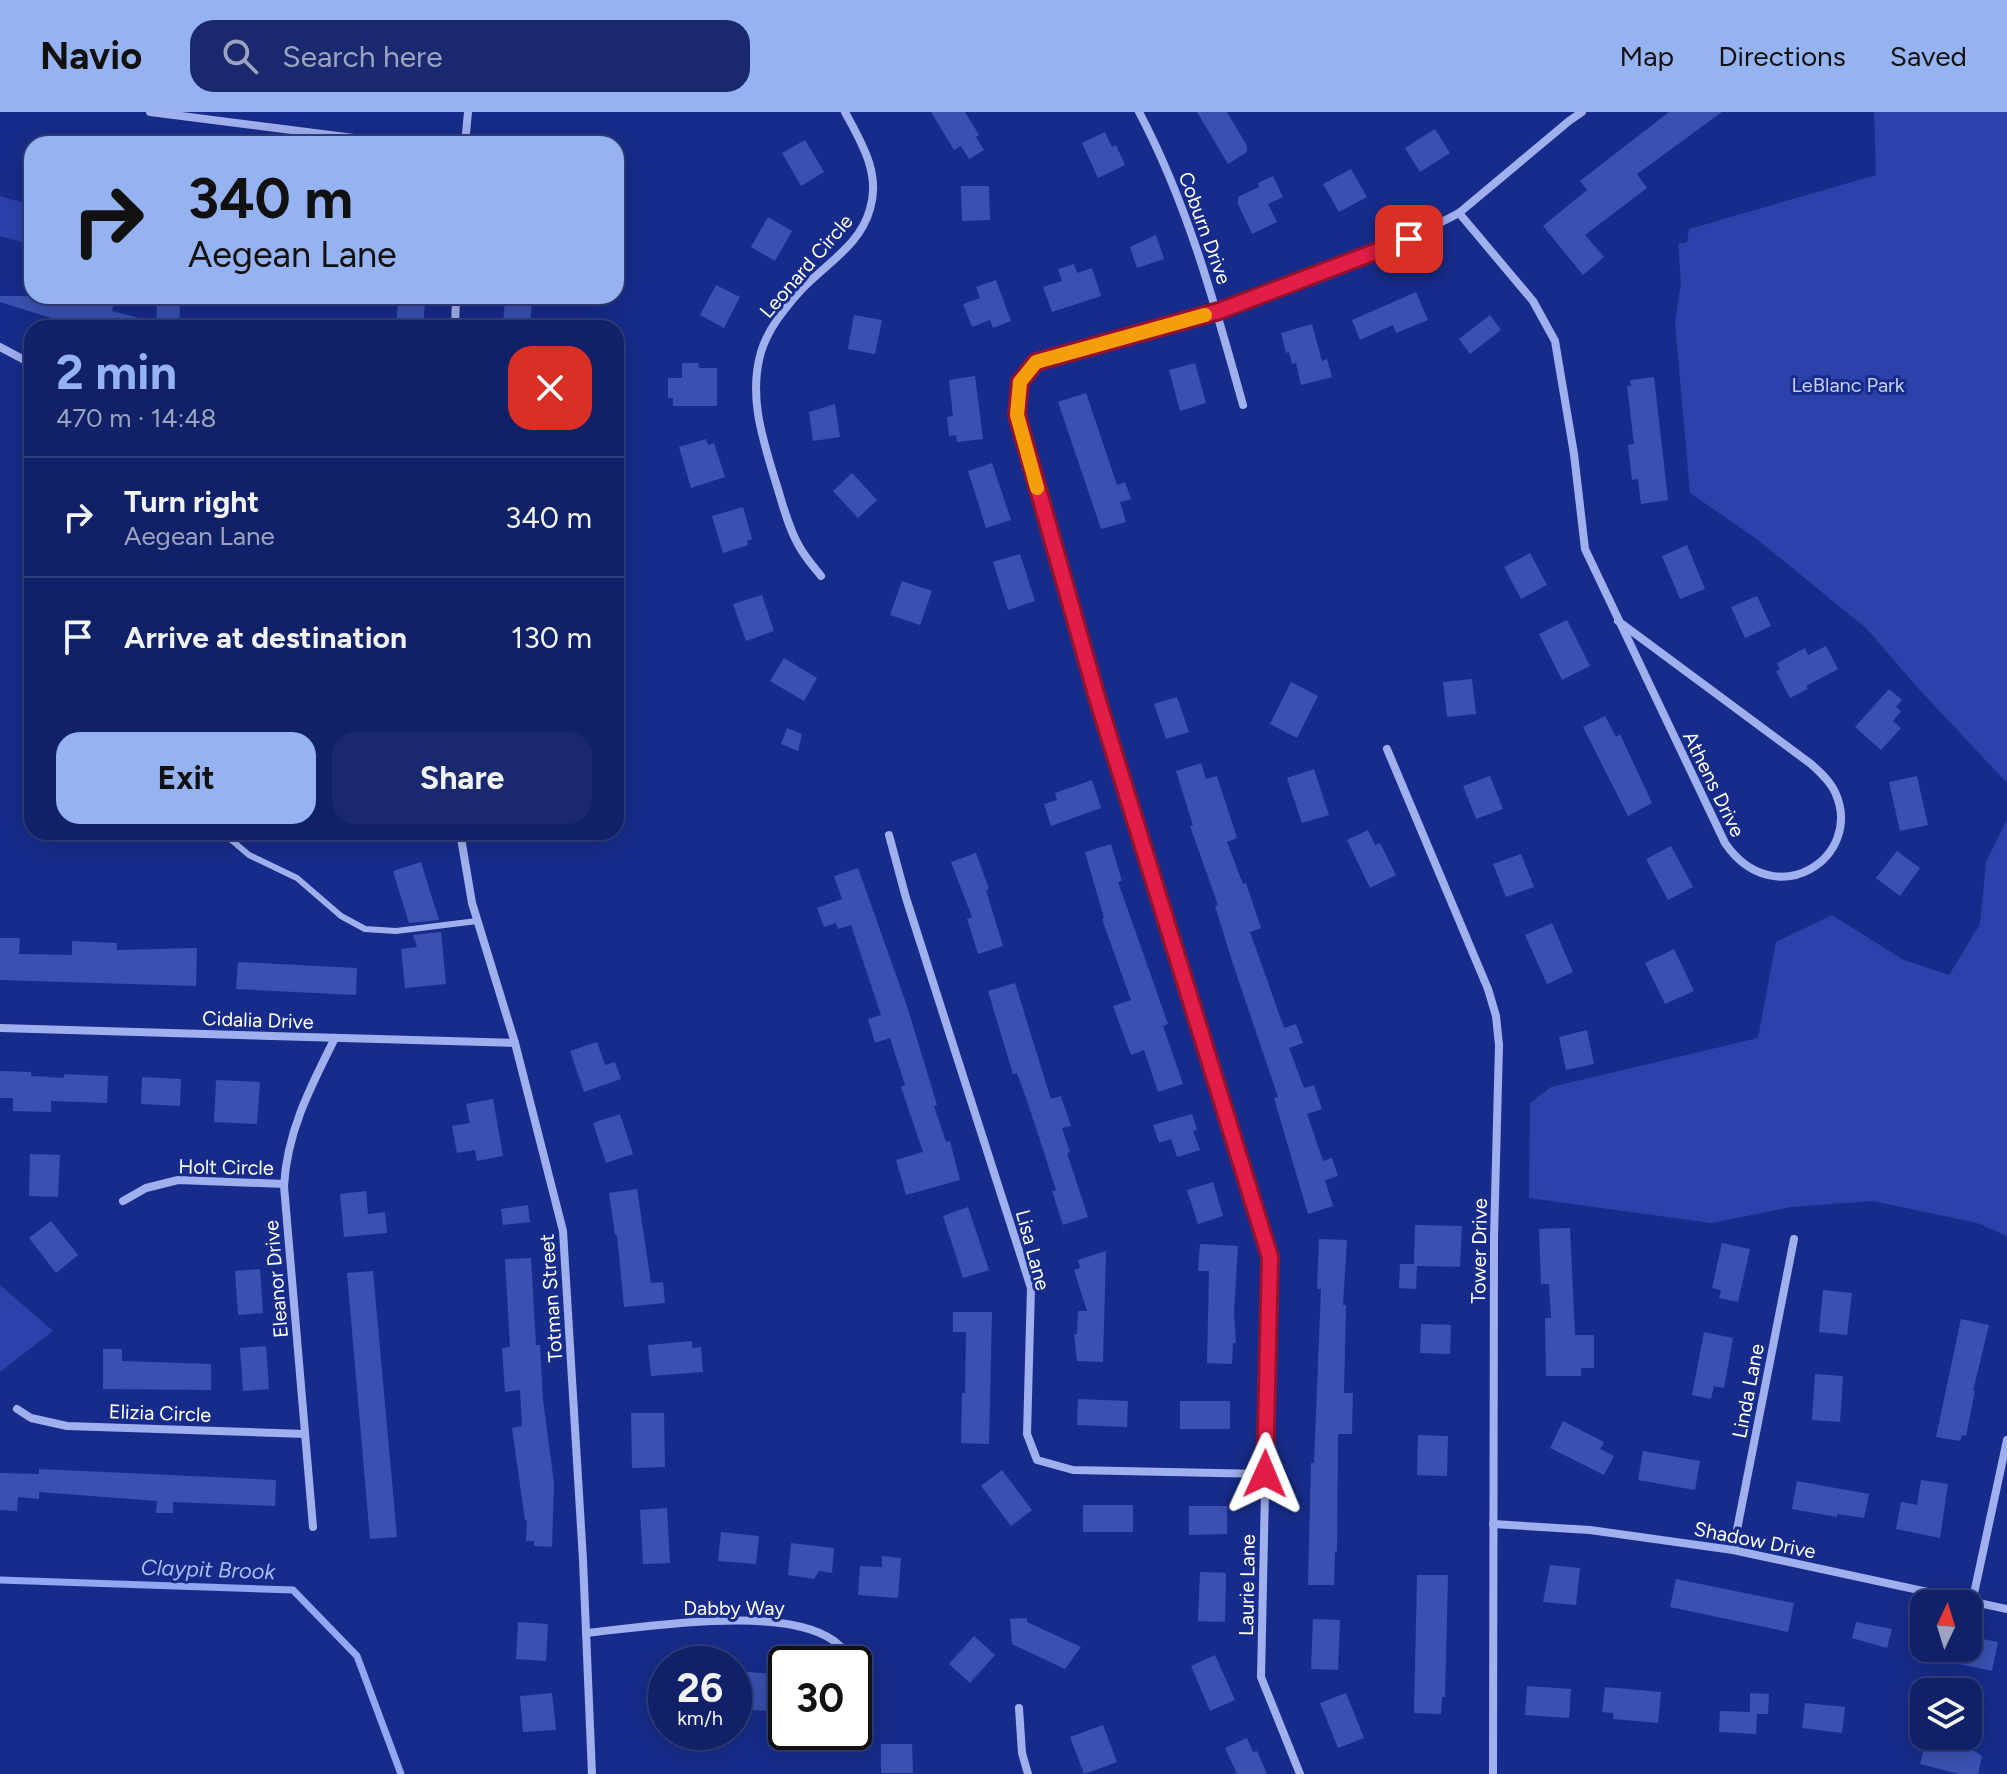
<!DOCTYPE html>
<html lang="en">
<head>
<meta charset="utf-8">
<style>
  :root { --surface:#112168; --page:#1a296e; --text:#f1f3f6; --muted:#9ca3c0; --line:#303e7c; --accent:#95b2f1 }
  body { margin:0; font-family:Figtree,sans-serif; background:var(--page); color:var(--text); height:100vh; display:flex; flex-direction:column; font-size:30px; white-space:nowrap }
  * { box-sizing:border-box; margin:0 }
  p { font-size:26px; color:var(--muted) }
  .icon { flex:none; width:44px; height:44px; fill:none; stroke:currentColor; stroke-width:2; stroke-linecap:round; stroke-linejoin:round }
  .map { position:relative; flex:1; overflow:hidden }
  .panel { position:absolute; left:24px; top:208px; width:600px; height:520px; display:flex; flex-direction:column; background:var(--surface); border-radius:24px; box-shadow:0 4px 20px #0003,0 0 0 2px var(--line) }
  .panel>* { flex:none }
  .banner { position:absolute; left:24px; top:24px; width:600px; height:168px; border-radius:24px; box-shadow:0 4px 20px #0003,0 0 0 2px var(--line); background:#95b2f1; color:#111; overflow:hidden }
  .needle { width:52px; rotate:4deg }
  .fabs { position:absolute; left:1910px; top:1478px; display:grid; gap:16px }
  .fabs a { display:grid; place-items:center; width:72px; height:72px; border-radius:16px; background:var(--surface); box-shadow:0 4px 20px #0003,0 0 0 2px var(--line); font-size:40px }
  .speed { position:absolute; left:648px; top:1534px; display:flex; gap:16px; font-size:40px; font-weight:700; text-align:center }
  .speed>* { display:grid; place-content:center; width:104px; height:104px; border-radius:50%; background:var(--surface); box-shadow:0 4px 20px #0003,0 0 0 2px var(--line); line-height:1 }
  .speed small { font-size:20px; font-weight:400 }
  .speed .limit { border:4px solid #111; border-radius:12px; background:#fff; color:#111 }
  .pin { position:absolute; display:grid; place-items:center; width:68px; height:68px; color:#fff; margin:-34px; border-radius:16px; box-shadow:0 4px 12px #0006 }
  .me { position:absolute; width:88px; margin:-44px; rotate:1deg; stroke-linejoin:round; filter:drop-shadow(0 0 6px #0008) }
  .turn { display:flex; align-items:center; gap:28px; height:168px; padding:0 32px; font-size:36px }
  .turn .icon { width:104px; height:104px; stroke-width:2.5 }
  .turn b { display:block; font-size:56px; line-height:68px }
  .round { display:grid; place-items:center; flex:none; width:84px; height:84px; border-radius:24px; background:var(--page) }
  .summary { display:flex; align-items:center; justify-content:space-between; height:136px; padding:0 32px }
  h1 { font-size:48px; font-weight:700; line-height:60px; color:var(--accent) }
  .button { display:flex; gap:16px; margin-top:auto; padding:16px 32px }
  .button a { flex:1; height:92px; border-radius:24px; background:var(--accent); color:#111; font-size:32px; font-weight:700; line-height:92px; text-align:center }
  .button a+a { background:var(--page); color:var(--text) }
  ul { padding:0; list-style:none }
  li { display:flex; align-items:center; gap:24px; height:120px; padding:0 32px; border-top:2px solid var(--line) }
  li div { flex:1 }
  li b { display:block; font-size:30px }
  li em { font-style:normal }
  header { display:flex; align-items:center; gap:48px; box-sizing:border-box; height:112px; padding:0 40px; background:var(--accent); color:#111 }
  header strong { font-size:38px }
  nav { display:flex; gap:44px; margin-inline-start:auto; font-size:28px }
  .search { width:560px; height:72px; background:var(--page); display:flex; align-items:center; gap:20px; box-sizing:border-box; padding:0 28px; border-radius:24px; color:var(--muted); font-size:30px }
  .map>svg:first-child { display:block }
  .green { fill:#2a42a9 }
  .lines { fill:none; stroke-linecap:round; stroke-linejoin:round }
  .stream { stroke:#92a6f1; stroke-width:7 }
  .building { fill:#3b51b2 }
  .service { stroke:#a0afee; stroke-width:6 }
  .minor { stroke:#a0afee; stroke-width:8 }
  .route-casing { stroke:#92132f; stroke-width:20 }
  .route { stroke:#e11d48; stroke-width:14 }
  .slow { stroke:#f59e0b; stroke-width:14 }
  .labels { text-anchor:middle; stroke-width:6; stroke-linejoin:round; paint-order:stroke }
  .street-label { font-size:20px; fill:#fff; stroke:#172c8a }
  .park-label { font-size:20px; fill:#c6d0fa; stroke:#172c8a }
  .water-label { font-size:22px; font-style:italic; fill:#acbbf6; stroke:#172c8a }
</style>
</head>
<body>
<header>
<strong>Navio</strong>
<div class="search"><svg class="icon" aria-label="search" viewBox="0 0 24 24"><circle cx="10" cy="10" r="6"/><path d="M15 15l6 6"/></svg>Search here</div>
<nav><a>Map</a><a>Directions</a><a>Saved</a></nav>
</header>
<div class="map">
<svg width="2007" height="1662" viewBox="0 0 2007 1662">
  <rect width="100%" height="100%" fill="#172c8a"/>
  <g class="green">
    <polygon points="1874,0 2007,0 2007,671 1916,574 1867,517 1758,428 1690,381 1675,211 1681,171 1678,132 1687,130 1689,117 1876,63"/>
    <polygon points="0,84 32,93 32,133 0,124"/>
    <polygon points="2007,708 2007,1124 1977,1111 1873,1089 1791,1095 1711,1111 1529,1086 1530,991 1551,975 1758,926 1776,830 1832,803 1902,847 1949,863 1980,812 1986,750"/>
    <polygon points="0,1173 53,1219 0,1260"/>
  </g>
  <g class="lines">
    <polyline class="stream" points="0,1468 293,1478 357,1544 401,1662"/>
  </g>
  <g class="building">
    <polygon points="931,0 965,0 979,23 976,25 984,38 969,47 961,34 954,38"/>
    <polygon points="1197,0 1227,0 1247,34 1247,40 1228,52"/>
    <polygon points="1669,0 1722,0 1637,62 1647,76 1585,123 1604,145 1583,163 1543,114 1587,78 1580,69"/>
    <polygon points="1435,17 1450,41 1420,60 1405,36"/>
    <polygon points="1105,20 1112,35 1116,33 1125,53 1098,66 1082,31"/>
    <polygon points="805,28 824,60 801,74 782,41"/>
    <polygon points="1351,57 1367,85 1339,100 1323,72"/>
    <polygon points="1273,64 1283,85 1268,92 1277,110 1252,122 1238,92 1238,85 1259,75 1258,71"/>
    <polygon points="961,74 989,74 990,108 962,109"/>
    <polygon points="768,105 792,119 775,149 751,135"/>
    <polygon points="1156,123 1164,147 1137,156 1130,135"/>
    <polygon points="1074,152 1077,161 1092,156 1101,184 1052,200 1043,175 1062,169 1058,157"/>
    <polygon points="996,168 1011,209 993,216 990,208 972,215 963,192 980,186 976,175"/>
    <polygon points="716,173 740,185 724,216 700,203"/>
    <polygon points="1416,180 1428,208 1396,221 1393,213 1360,228 1352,208"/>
    <polygon points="0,184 58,184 89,194 92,184 99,184 115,189 112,199 154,210 154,216 83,216 0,190"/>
    <polygon points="505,184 532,184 530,216 503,216"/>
    <polygon points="398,190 425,191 423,216 396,216"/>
    <polygon points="157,192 180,193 179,216 156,216"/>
    <polygon points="854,203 882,208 875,242 848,237"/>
    <polygon points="1490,203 1501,218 1470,242 1459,227"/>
    <polygon points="1312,212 1322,249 1327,247 1332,265 1301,273 1296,251 1292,252 1289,240 1286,241 1281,221"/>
    <polygon points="682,251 698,251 699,256 717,256 717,294 673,294 673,286 668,286 668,266 682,266"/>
    <polygon points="1195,251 1206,291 1180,299 1169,258"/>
    <polygon points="975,264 983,327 957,330 956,323 949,324 947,305 953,304 949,268"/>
    <polygon points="1654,265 1668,388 1641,392 1638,367 1632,368 1628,333 1634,332 1627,274 1631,274 1630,268"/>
    <polygon points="1086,281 1117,373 1125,370 1131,387 1120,390 1126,410 1101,417 1058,290"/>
    <polygon points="835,292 840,325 813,329 809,300"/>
    <polygon points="706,327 708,333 714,331 725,365 691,376 679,335"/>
    <polygon points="992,351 1011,408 986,416 968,359"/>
    <polygon points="852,361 877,388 858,406 833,379"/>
    <polygon points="743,395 752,427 747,429 748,433 723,441 712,404"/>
    <polygon points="1687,433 1705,477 1680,487 1662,444"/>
    <polygon points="1530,441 1547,473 1521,487 1504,455"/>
    <polygon points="1020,442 1035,489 1008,498 993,450"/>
    <polygon points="902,469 932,479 920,513 890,503"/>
    <polygon points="762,483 774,519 746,529 733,492"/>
    <polygon points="1757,484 1771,514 1745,526 1731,495"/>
    <polygon points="1567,508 1590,554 1562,568 1539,522"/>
    <polygon points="1826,534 1838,557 1806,574 1808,577 1790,586 1776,559 1780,557 1777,551 1805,536 1808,543"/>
    <polygon points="784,546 817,566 804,589 770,569"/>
    <polygon points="1472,567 1476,602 1447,605 1443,570"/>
    <polygon points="1291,570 1318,584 1297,626 1270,612"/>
    <polygon points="1889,577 1902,588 1896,595 1901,599 1893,609 1901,616 1881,638 1855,615"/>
    <polygon points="1177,585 1189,620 1166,627 1154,592"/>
    <polygon points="1605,604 1616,625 1620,622 1652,691 1628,704 1583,615"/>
    <polygon points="787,616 802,622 798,639 781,632"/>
    <polygon points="1201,651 1206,667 1217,664 1237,726 1227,730 1243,772 1246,771 1261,816 1250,820 1284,916 1296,912 1303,931 1289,936 1304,976 1314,973 1322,997 1307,1002 1323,1049 1332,1046 1338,1064 1325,1068 1333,1094 1308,1102 1274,986 1278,985 1233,852 1215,794 1218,793 1190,714 1193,713 1176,659"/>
    <polygon points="1314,657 1329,703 1302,711 1287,666"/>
    <polygon points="1490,664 1503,697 1476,707 1463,674"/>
    <polygon points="1917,664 1928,713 1900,719 1889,670"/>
    <polygon points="1092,668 1101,696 1051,714 1044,692 1057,688 1055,681"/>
    <polygon points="1368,718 1375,733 1380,731 1396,763 1370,776 1347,728"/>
    <polygon points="1111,732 1122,769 1118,770 1168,912 1163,914 1183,972 1158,980 1144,938 1131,943 1113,894 1131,888 1102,807 1104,806 1085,740"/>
    <polygon points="1671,734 1693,775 1668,788 1646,747"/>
    <polygon points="1897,739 1920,756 1900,784 1876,766"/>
    <polygon points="976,741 989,777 986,778 1003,834 978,842 967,807 972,805 951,750"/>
    <polygon points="1521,742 1534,775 1506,785 1493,752"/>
    <polygon points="421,750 439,808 409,811 393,759"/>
    <polygon points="858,756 907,894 937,993 934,994 946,1030 950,1029 960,1068 906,1083 896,1048 923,1040 901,975 905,973 890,926 875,931 868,907 881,903 851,813 838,817 836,811 824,815 817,796 842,787 834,764"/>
    <polygon points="1552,811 1573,860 1547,872 1525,823"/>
    <polygon points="441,820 446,872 405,876 401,837 417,835 413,823"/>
    <polygon points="0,826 20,826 19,842 72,843 72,829 117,831 117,838 197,836 196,874 0,868"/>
    <polygon points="1674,837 1694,879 1665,892 1645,851"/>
    <polygon points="238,850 357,856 356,883 236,877"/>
    <polygon points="1015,871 1051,987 1061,984 1071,1014 1062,1016 1070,1040 1067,1041 1088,1105 1063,1113 1052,1079 1056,1078 1040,1028 1024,980 1017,961 1013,962 988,879"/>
    <polygon points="1587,918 1594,952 1566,958 1559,925"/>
    <polygon points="597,930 605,953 615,950 621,967 584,980 570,939"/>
    <polygon points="0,959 31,960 31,964 64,966 64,962 108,964 107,991 51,989 51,1000 13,999 13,986 0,986"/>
    <polygon points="142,965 181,967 180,994 141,992"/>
    <polygon points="216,968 260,970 257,1012 214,1010"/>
    <polygon points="493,987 503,1044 477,1049 475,1038 457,1041 452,1014 470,1011 466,992"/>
    <polygon points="620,1002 633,1042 606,1051 593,1011"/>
    <polygon points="1192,1002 1197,1018 1193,1019 1200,1038 1177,1045 1171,1027 1159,1031 1153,1013"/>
    <polygon points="30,1042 60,1043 58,1085 29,1084"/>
    <polygon points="1213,1070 1223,1104 1198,1112 1187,1078"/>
    <polygon points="637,1077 651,1171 663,1170 665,1191 624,1195 617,1123 615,1123 609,1081"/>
    <polygon points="366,1079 368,1102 385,1100 387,1121 344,1125 340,1082"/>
    <polygon points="528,1093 530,1110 503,1113 501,1097"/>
    <polygon points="968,1095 989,1158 963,1166 943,1104"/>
    <polygon points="51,1109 78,1143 56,1161 29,1126"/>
    <polygon points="1415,1113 1462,1114 1460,1155 1417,1154 1416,1177 1399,1176 1400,1152 1414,1152"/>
    <polygon points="1570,1116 1575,1223 1594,1223 1594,1256 1581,1256 1581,1264 1546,1264 1545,1206 1551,1206 1549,1172 1541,1172 1539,1117"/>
    <polygon points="1319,1127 1347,1128 1343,1193 1346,1193 1344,1281 1353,1281 1352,1322 1338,1322 1337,1440 1335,1440 1334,1473 1308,1473 1311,1351 1314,1351 1321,1177 1317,1177"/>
    <polygon points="1722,1131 1750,1137 1738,1190 1719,1186 1721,1178 1712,1176"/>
    <polygon points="1200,1132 1238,1134 1234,1202 1236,1231 1233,1231 1232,1252 1207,1251 1209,1159 1198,1159"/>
    <polygon points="1106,1139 1103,1250 1077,1249 1074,1222 1077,1222 1078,1199 1087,1199 1074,1158 1080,1156 1078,1148"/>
    <polygon points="531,1146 536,1233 540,1233 543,1288 554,1371 552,1435 534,1434 534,1429 526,1429 527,1408 525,1408 512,1316 522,1314 520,1278 505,1280 502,1236 510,1235 505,1147"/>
    <polygon points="260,1157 263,1201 238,1203 235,1159"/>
    <polygon points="373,1159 397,1425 370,1427 347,1161"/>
    <polygon points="1823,1178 1852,1181 1847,1223 1819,1220"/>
    <polygon points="953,1200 992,1200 989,1332 961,1331 962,1281 965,1281 966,1220 953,1220"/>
    <polygon points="1961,1207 1989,1213 1973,1279 1975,1279 1966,1324 1962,1323 1960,1329 1936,1325"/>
    <polygon points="1421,1212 1451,1213 1450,1242 1420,1241"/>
    <polygon points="1704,1220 1733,1226 1724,1276 1714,1274 1711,1287 1692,1283"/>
    <polygon points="692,1229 692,1236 701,1235 703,1260 651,1264 648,1233"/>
    <polygon points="266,1234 269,1277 243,1279 240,1236"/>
    <polygon points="103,1237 122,1237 122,1249 211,1252 211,1278 103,1277"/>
    <polygon points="1815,1262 1843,1264 1840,1310 1812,1308"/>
    <polygon points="1078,1287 1128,1289 1127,1315 1077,1313"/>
    <rect x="1180" y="1289" width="50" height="28"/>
    <polygon points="631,1301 664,1301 665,1355 632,1356"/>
    <polygon points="1563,1309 1604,1330 1600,1337 1614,1344 1604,1363 1550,1336"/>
    <polygon points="1418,1323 1448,1324 1447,1364 1417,1363"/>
    <polygon points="1643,1339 1700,1349 1695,1378 1638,1368"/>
    <polygon points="39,1357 276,1368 275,1394 173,1390 173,1401 156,1401 157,1389 39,1380 39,1387 18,1385 17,1399 0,1398 0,1361 39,1362"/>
    <polygon points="1002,1358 1032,1398 1011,1414 981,1374"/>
    <polygon points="1921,1368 1948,1372 1940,1426 1896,1417 1901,1390 1917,1393"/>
    <polygon points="1797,1369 1869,1382 1864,1406 1837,1402 1837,1405 1792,1397"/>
    <rect x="1083" y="1393" width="50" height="27"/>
    <polygon points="1189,1394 1227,1394 1227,1422 1189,1423"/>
    <polygon points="667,1396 670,1451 643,1452 640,1398"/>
    <polygon points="721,1420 759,1424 756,1452 718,1449"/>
    <polygon points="791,1431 834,1436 832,1461 819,1459 814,1467 788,1463"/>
    <polygon points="882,1444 901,1446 898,1486 858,1483 860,1454 882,1455"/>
    <polygon points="1550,1453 1580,1456 1576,1493 1543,1490"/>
    <polygon points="1200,1460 1226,1461 1225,1510 1198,1509"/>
    <polygon points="1417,1463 1448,1463 1445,1585 1442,1585 1441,1602 1414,1601"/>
    <polygon points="1676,1467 1794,1491 1788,1520 1670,1495"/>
    <polygon points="1027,1506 1027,1510 1081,1535 1065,1557 1012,1532 1010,1507"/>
    <polygon points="1313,1507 1340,1508 1338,1558 1311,1557"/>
    <polygon points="518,1510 548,1512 546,1549 516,1547"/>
    <polygon points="1856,1510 1892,1517 1887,1536 1852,1526"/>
    <polygon points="974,1524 995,1543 970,1571 949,1552"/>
    <polygon points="1968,1524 1998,1530 1992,1559 1922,1544 1922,1536 1968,1536"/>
    <polygon points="1215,1543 1235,1588 1210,1599 1191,1554"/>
    <polygon points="738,1559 786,1563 786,1600 736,1597 734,1562 738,1563"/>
    <polygon points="1527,1574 1571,1577 1569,1606 1525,1603"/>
    <polygon points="1605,1575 1661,1580 1658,1611 1613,1607 1614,1601 1602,1600"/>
    <polygon points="552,1581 556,1618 523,1620 520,1584"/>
    <polygon points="1346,1581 1364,1626 1338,1636 1320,1591"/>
    <polygon points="1750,1581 1769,1582 1768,1602 1757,1602 1756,1622 1719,1620 1720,1599 1750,1600"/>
    <polygon points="1805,1591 1845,1595 1842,1621 1802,1616"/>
    <polygon points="1103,1613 1117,1650 1084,1662 1070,1625"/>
    <polygon points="1927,1624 1962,1624 1960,1630 1982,1644 1978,1662 1959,1662 1920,1652"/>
    <polygon points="1247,1626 1253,1640 1257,1639 1267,1662 1237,1662 1225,1636"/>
    <polygon points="881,1632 912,1632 913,1661 881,1661"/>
  </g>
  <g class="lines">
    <polyline class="service" points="222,720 249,743 297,766 341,804 365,817 396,819 477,809"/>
    <g class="minor">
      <polyline points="150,0 401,32"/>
      <path d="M1139 0C1188 93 1215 193 1243 293"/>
      <polyline points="465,32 468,0"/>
      <path d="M1459 101 1533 189 1555 229 1574 342 1585 437 1725 731C1775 804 1865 745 1835 680 1830 669 1820 660 1811 652L1618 509"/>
      <polyline points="455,216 456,184"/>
      <polyline points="0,235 32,252"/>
      <path d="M821 464C813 454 805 445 799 434 788 415 783 393 776 371 763 328 748 285 761 240 768 217 784 197 800 179 825 152 860 134 870 97 881 61 861 30 845 0"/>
      <polyline points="1387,637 1488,877 1496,904 1499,933 1494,1125 1493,1662"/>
      <polyline points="460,720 472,791 515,931 563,1119 583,1448 592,1662"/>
      <polyline points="889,723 906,786 1031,1176 1027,1322 1037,1348 1073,1358 1265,1362"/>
      <polyline points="0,916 515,931"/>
      <polyline points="123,1089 146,1076 178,1068 284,1072"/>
      <polyline points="17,1297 31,1306 67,1314 305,1322"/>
      <polyline points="1493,1412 1590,1418 1733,1438 2007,1497"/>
      <path d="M313 1415 284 1074C287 1019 311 974 335 926"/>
      <polyline points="1733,1438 1794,1127"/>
      <polyline points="1972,1491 2007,1328"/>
      <path d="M586 1521C646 1515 795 1490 840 1534 849 1542 856 1554 863 1564"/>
      <polyline points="1019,1596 1022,1641 1028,1662"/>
      <polyline points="1300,1662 1261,1565 1270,1145 1098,589 1017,303 1020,270 1036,250 1219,199 1409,127 1459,101 1569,9 1582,0"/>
    </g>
  </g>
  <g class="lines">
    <defs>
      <polyline id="route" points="1265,1362 1270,1145 1098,589 1017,303 1020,270 1036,250 1219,199 1409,127"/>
    </defs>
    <use href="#route" class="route-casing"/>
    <use href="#route" class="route"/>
    <polyline class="slow" points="1037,376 1017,303 1020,270 1036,250 1205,203"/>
  </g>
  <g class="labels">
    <g class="street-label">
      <text transform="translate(1205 116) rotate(70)" y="7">Coburn Drive</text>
      <text transform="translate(806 154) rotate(-49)" y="7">Leonard Circle</text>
      <text transform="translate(1714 672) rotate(64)" y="7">Athens Drive</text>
      <text transform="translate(258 908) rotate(2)" y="7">Cidalia Drive</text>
      <text transform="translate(226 1055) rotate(1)" y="7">Holt Circle</text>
      <text transform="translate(1033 1138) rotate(75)" y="7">Lisa Lane</text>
      <text transform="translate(1479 1139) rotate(-89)" y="7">Tower Drive</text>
      <text transform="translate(276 1167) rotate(-95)" y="7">Eleanor Drive</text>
      <text transform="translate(551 1186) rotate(-94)" y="7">Totman Street</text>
      <text transform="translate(1748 1279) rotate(-79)" y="7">Linda Lane</text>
      <text transform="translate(160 1301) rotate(2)" y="7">Elizia Circle</text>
      <text transform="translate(1755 1428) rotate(11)" y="7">Shadow Drive</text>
      <text transform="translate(1247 1473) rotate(-89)" y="7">Laurie Lane</text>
      <text x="734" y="1503">Dabby Way</text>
    </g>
    <g class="park-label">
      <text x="1848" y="280">LeBlanc Park</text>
    </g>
    <g class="water-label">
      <text transform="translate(208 1457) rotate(2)" y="8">Claypit Brook</text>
    </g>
  </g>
</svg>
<div class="fabs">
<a><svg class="needle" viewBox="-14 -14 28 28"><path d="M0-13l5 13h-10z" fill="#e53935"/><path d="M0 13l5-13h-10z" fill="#9ca3c0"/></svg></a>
<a><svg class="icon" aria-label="layers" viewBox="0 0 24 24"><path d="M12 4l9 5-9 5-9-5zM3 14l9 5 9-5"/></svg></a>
</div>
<div class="speed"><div>26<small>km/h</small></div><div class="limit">30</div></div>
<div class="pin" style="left:1409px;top:127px;background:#d93025"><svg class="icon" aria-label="arrive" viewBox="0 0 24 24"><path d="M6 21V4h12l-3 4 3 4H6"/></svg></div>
<svg class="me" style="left:1265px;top:1362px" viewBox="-20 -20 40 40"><path d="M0-17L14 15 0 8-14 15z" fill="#e11d48" stroke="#fff" stroke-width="4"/></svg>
<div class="banner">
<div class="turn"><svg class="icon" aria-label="right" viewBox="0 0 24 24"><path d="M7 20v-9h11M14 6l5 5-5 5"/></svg><div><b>340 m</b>Aegean Lane</div></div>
</div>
<section class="panel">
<div class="summary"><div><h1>2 min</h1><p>470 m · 14:48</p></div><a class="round" style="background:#d93025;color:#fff"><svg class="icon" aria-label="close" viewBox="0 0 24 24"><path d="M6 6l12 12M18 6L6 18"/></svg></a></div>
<ul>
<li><svg class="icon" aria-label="right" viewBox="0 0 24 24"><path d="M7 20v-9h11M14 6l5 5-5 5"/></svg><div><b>Turn right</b><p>Aegean Lane</p></div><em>340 m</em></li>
<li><svg class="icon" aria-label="arrive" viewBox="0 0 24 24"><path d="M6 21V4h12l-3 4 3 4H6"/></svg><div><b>Arrive at destination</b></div><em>130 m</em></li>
</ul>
<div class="button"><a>Exit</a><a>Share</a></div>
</section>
</div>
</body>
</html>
